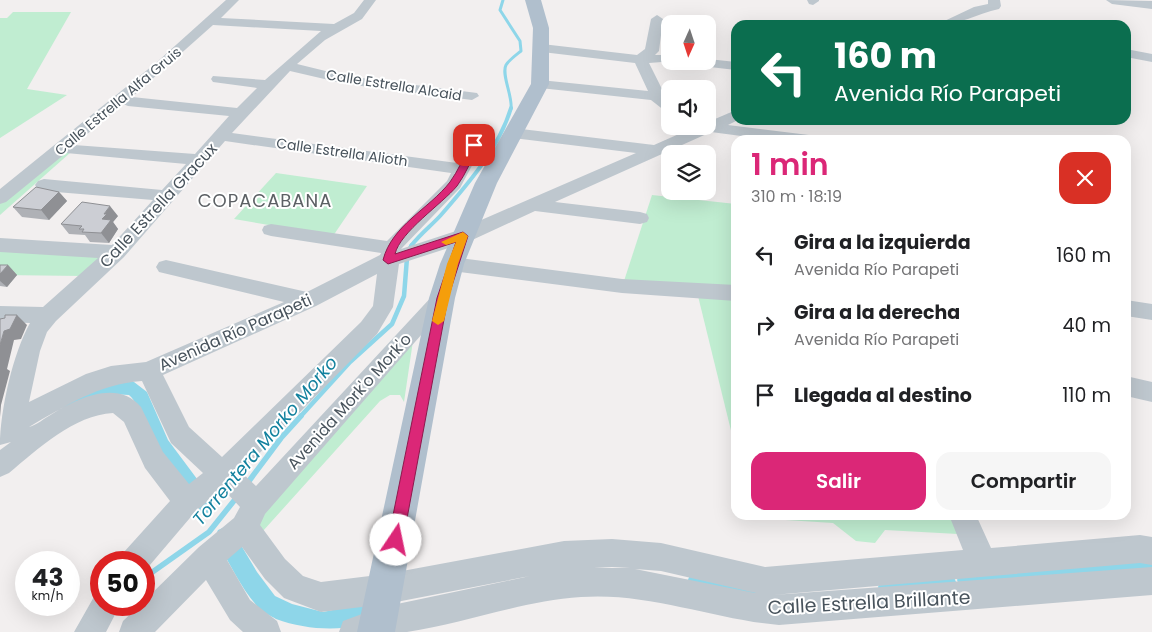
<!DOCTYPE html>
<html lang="es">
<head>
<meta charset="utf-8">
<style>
  :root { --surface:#fff; --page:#f6f6f6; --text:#202124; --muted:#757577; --accent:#db2777 }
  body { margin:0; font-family:Poppins,sans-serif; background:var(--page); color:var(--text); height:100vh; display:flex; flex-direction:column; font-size:19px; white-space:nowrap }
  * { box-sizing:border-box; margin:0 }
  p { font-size:16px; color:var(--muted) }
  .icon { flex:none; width:28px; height:28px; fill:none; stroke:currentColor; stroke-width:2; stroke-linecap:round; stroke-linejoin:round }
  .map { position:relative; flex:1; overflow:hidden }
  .panel { position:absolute; left:731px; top:135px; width:400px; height:385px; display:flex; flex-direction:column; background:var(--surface); border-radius:15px; box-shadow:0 5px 20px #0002 }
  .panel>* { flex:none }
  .banner { position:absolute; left:731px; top:20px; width:400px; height:105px; border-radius:15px; box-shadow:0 5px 20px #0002; background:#0b6e4f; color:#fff; overflow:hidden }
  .needle { width:32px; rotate:183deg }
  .tools { position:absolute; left:661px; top:15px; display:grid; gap:10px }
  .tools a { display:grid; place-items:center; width:55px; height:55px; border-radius:10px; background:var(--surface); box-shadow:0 5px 20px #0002; font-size:25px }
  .speed { position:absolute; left:15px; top:551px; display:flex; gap:10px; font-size:25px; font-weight:700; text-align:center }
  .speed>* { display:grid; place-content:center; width:65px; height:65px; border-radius:50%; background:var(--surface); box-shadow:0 5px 20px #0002; line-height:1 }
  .speed small { font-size:12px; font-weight:400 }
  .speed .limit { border:8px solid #d22; background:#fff; color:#111 }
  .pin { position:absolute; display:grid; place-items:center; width:42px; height:42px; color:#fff; margin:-21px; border-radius:10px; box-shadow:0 2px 8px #0006 }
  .me { position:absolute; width:55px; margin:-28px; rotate:11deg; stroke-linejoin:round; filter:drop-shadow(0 0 4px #0008) }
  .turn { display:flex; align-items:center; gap:18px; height:105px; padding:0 20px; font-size:22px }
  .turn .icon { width:65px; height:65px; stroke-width:2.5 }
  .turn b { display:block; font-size:35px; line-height:42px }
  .round { display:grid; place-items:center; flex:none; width:52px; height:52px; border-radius:15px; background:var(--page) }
  .summary { display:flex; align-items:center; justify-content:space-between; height:85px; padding:0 20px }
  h1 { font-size:30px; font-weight:600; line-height:38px; color:var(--accent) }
  .action { display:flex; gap:10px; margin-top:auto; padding:10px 20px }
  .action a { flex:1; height:58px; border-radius:15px; background:var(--accent); color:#fff; font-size:20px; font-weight:600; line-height:58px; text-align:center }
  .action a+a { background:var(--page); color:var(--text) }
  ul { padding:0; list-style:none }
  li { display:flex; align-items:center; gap:15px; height:70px; padding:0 20px }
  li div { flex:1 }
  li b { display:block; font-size:19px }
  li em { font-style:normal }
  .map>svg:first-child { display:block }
  .green { fill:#c0edd1 }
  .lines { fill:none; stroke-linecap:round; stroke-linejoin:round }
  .stream-far3 { stroke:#8ed6e9; stroke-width:3 }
  .stream-far2 { stroke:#8ed6e9; stroke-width:4 }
  .stream-far1 { stroke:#8ed6e9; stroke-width:4.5 }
  .stream { stroke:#8ed6e9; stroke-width:5.5 }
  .canal { fill:#8ed6e9; fill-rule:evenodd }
  .minor { fill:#bec7ce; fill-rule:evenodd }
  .major { fill:#b0bfcd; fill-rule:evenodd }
  .wall { fill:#afb1b6 }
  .shaded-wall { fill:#8f9094 }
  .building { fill:#ccced4; stroke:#8f9094 }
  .route { fill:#db2777; stroke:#8e194d }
  .slow { fill:#f59e0b }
  .labels { text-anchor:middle; stroke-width:4; stroke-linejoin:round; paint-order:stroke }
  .far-street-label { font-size:14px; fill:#48535c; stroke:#fff }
  .street-label { font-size:16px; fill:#48535c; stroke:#fff }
  .neighbourhood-label { font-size:18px; letter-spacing:1px; fill:#5c6064; stroke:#fff }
  .water-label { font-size:18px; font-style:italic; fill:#12819e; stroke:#fff }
  .near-street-label { font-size:19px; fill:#48535c; stroke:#fff }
</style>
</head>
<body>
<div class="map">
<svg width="1152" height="632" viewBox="0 0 1152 632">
  <rect width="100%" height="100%" fill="#f2efef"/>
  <g class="green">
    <polygon points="13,12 71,12 27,89 67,95 0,138 0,18 7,18"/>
    <polygon points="61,150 71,152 0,215 0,202"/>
    <polygon points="276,173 367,186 333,236 234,219"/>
    <polygon points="652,195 736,204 736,286 624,281"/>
    <polygon points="0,248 107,255 83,276 0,275"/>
    <polygon points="698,296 736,298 736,451"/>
    <polygon points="414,334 404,402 400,395 390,395 380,401 263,531 253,520"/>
    <polygon points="752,515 950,515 958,534 885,530 875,543 856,541 833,523 753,518"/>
  </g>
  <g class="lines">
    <path class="stream-far3" d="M503 0 500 10 520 41 521 51C516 55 509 60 506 65 501 74 513 97 511 109"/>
    <path class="stream-far2" d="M411 246C420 234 431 226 441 215 468 184 499 148 511 108"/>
    <g class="stream-far1">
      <polyline points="409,250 412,245"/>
      <polyline points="300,417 350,362 392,324 404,296 407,258"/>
    </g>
    <g class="stream">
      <polyline points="246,485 281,438 301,416"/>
      <polyline points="144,578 209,532 237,497"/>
    </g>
    <g class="canal">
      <path d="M120 379 134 382 147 392 168 440 212 499 214 505 212 511 205 514 198 511C183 492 167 473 156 451 147 435 142 406 129 395L111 394 76 411 70 413 64 411 62 406 64 401 96 385Z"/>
      <path d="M225 527 232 530 257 572 275 596 292 604 323 612 381 600 388 603 391 610 388 617C352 632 312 632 276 619 271 616 264 613 260 609 242 591 231 565 218 544L215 537 218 530Z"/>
      <polygon points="1152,555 1152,575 967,590 960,587 957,580 960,573 967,570"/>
      <polygon points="697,572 761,583 768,586 771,593 768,600 761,603 697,592 690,589 687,582 690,575"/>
      <polygon points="946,572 953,575 956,582 953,589 946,592 888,597 881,594 878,587 881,580 888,577"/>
    </g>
    <g class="minor">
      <path d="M226 0H239L221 18 334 24 354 13 364 0H376L362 19 325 40 297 64 346 76 477 93 479 96 472 100 346 84 290 71 232 133 457 163 469 142H481L483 145 460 188 401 249 456 231 636 153 513 138 507 136 505 133 507 130 513 128 654 145 697 126H708V122L736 110 738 120 728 125 809 135 817 140H772L711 132 555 202 640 212 647 214 649 218 647 222 640 224 535 211 470 241 399 264 393 307 377 334 241 472 256 486 435 293 442 290 449 293 452 298 449 303 265 514 260 525 285 559 303 576 321 582 386 574 564 541 612 539 661 543 765 567 963 550 949 515H976L991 548 1140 535 1152 537V565L1140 563 773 595 1152 567V595L779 625C713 619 648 592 581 597 522 601 465 623 407 632 385 632 361 632 339 632L343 621 378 608 530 576 386 604 321 612 284 598 265 579 242 547 227 560 250 600 277 621 281 632H243L230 620 206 580 155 632H119L123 621 140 605H144V601L199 547 234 518 240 507 223 489 195 512 144 572V562H120L124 552 170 501 145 468 124 422 113 413C74 415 38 449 9 473L0 477V450L11 442 0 445C0 411 13 353 30 323L0 322V306L43 307 98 258 0 252V238L112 245 153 200 44 191 38 189 35 185 38 181 44 179 162 190 186 164 66 153 6 202 0 204V189L157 62ZM213 25 321 31 265 80 213 76 211 79 213 82 257 88 237 108 132 97ZM123 104 128 106 229 116 195 154 74 145ZM225 141 451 173 447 181 387 241 271 224 264 226 262 230 264 234 271 236 381 253 380 255 307 292 166 260 159 262 156 267 159 272 284 302 146 362 111 366 86 374 29 402 40 351 47 332 56 321 124 257ZM377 274 373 306 361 322 222 457 189 427 163 375 316 306ZM142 381 171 443 203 473 189 484 163 452 141 407C118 379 77 398 52 414 45 418 35 426 29 427 65 406 99 384 142 381ZM612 567 630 568H594ZM635 569 661 571 756 593H755Z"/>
      <polygon points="807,0 819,0 819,1 813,5 809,4"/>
      <path d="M988 0H1000L1001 6 999 9C977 14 959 25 936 25L974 7 988 4Z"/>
      <polygon points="1106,0 1152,1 1152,9 1112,4"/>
      <polygon points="657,15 663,19 659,51 655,55 670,55 670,61 675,61 649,63 662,89 662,95 670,100 670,113 665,111 651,100 540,88 533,84 540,80 648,91 635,63 542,52 535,48 542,44 637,55 645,49 651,19"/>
      <polygon points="1126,49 1152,54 1152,62 1126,57"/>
      <polygon points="708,59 736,62 736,70 692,65 685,61 708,61"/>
      <polygon points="452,257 622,279 736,285 736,301 622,293 452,271 445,269 442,264 445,259"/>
      <polygon points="1126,300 1152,304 1152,320 1126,316"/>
      <polygon points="1126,376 1152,382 1152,402 1126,396"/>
      <polygon points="101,592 101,605 120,605 106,632 74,632 95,595"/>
    </g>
    <polygon class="major" points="525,0 541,0 549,28 549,84 497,183 464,264 455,298 395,632 357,632 429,298 440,264 475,183 531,84 533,28"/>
  </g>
  <g class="wall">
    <polygon points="59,192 67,201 49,220 22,217 13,207"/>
    <polygon points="118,216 113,222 118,229 109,243 90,242 85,235 69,234 61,224"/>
    <polygon points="0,265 8,265 17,275 7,287 0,286"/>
  </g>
  <g class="shaded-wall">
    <polygon points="59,192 67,201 49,220 41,210"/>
    <polygon points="110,206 118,216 113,222 118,229 109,243 101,233 102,219 104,214"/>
    <polygon points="8,265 17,275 7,287 0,281 0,274"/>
    <polygon points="17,315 27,325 21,339 14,340 7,369 10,371 1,405 0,417 0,345 4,331"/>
  </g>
  <g class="building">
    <polygon points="36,187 59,192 41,210 13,207"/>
    <polygon points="82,202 110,206 104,214 107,214 102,219 111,220 101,233 82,232 84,229 79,229 82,226 61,224"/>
    <polygon points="0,265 8,265 0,274"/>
    <polygon points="5,315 17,315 10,329 4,331 0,345 0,319 5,318"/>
  </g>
  <path class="route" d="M474 142 479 145C472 158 466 174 457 186 442 204 400 232 395 254L463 232 468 236 448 298 403 540 401 545 396 547 391 545 388 540 437 298 456 242 388 264 383 260C392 225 429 209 450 182 458 171 464 157 470 145Z"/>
  <polygon class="slow" points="463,232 468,236 458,264 444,321 438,325 432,321 447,264 456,242 446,245 441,242"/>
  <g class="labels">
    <g class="far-street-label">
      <text transform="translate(394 85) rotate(9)" y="5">Calle Estrella Alcaid</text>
      <text transform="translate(118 101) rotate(-40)" y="5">Calle Estrella Alfa Gruis</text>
      <text transform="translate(342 152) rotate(8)" y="5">Calle Estrella Alioth</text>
    </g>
    <g class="street-label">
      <text transform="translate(158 205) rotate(-47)" y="6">Calle Estrella Gracux</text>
      <text transform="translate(235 332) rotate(-24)" y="6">Avenida Río Parapeti</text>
      <text transform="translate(349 401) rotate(-48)" y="6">Avenida Mork'o Mork'o</text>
    </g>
    <g class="neighbourhood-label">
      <text x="265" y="207">COPACABANA</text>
    </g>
    <g class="water-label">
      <text transform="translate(265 441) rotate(-50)" y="6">Torrentera Morko Morko</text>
    </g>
    <g class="near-street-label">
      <text transform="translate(869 602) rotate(-3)" y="7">Calle Estrella Brillante</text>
    </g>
  </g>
</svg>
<div class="tools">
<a><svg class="needle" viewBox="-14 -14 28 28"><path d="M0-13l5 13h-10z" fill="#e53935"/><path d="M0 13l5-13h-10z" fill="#757577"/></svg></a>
<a><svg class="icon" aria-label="sound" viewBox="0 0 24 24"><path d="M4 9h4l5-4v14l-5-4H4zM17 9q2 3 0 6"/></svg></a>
<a><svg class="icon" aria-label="layers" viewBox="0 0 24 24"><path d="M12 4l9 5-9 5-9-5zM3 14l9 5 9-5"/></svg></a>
</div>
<div class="speed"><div>43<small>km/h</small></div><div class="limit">50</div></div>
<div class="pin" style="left:474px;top:145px;background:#d93025"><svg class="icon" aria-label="arrive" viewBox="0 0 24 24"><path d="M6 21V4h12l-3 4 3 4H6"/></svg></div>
<svg class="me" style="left:396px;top:540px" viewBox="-20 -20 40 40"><circle r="19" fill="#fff"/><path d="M0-13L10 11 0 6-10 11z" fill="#db2777"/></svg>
<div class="banner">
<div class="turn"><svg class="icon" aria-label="left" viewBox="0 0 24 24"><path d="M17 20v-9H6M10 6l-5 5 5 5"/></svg><div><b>160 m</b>Avenida Río Parapeti</div></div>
</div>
<section class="panel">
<div class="summary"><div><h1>1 min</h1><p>310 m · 18:19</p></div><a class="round" style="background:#d93025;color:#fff"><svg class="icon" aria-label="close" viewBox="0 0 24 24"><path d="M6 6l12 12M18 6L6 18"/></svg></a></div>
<ul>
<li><svg class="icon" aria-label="left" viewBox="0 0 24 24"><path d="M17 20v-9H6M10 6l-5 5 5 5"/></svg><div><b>Gira a la izquierda</b><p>Avenida Río Parapeti</p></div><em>160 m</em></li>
<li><svg class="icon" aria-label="right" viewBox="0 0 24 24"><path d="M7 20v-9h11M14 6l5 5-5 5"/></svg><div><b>Gira a la derecha</b><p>Avenida Río Parapeti</p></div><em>40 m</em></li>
<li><svg class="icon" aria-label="arrive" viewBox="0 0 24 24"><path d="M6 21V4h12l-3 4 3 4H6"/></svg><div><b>Llegada al destino</b></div><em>110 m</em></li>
</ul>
<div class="action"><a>Salir</a><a>Compartir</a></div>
</section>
</div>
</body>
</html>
